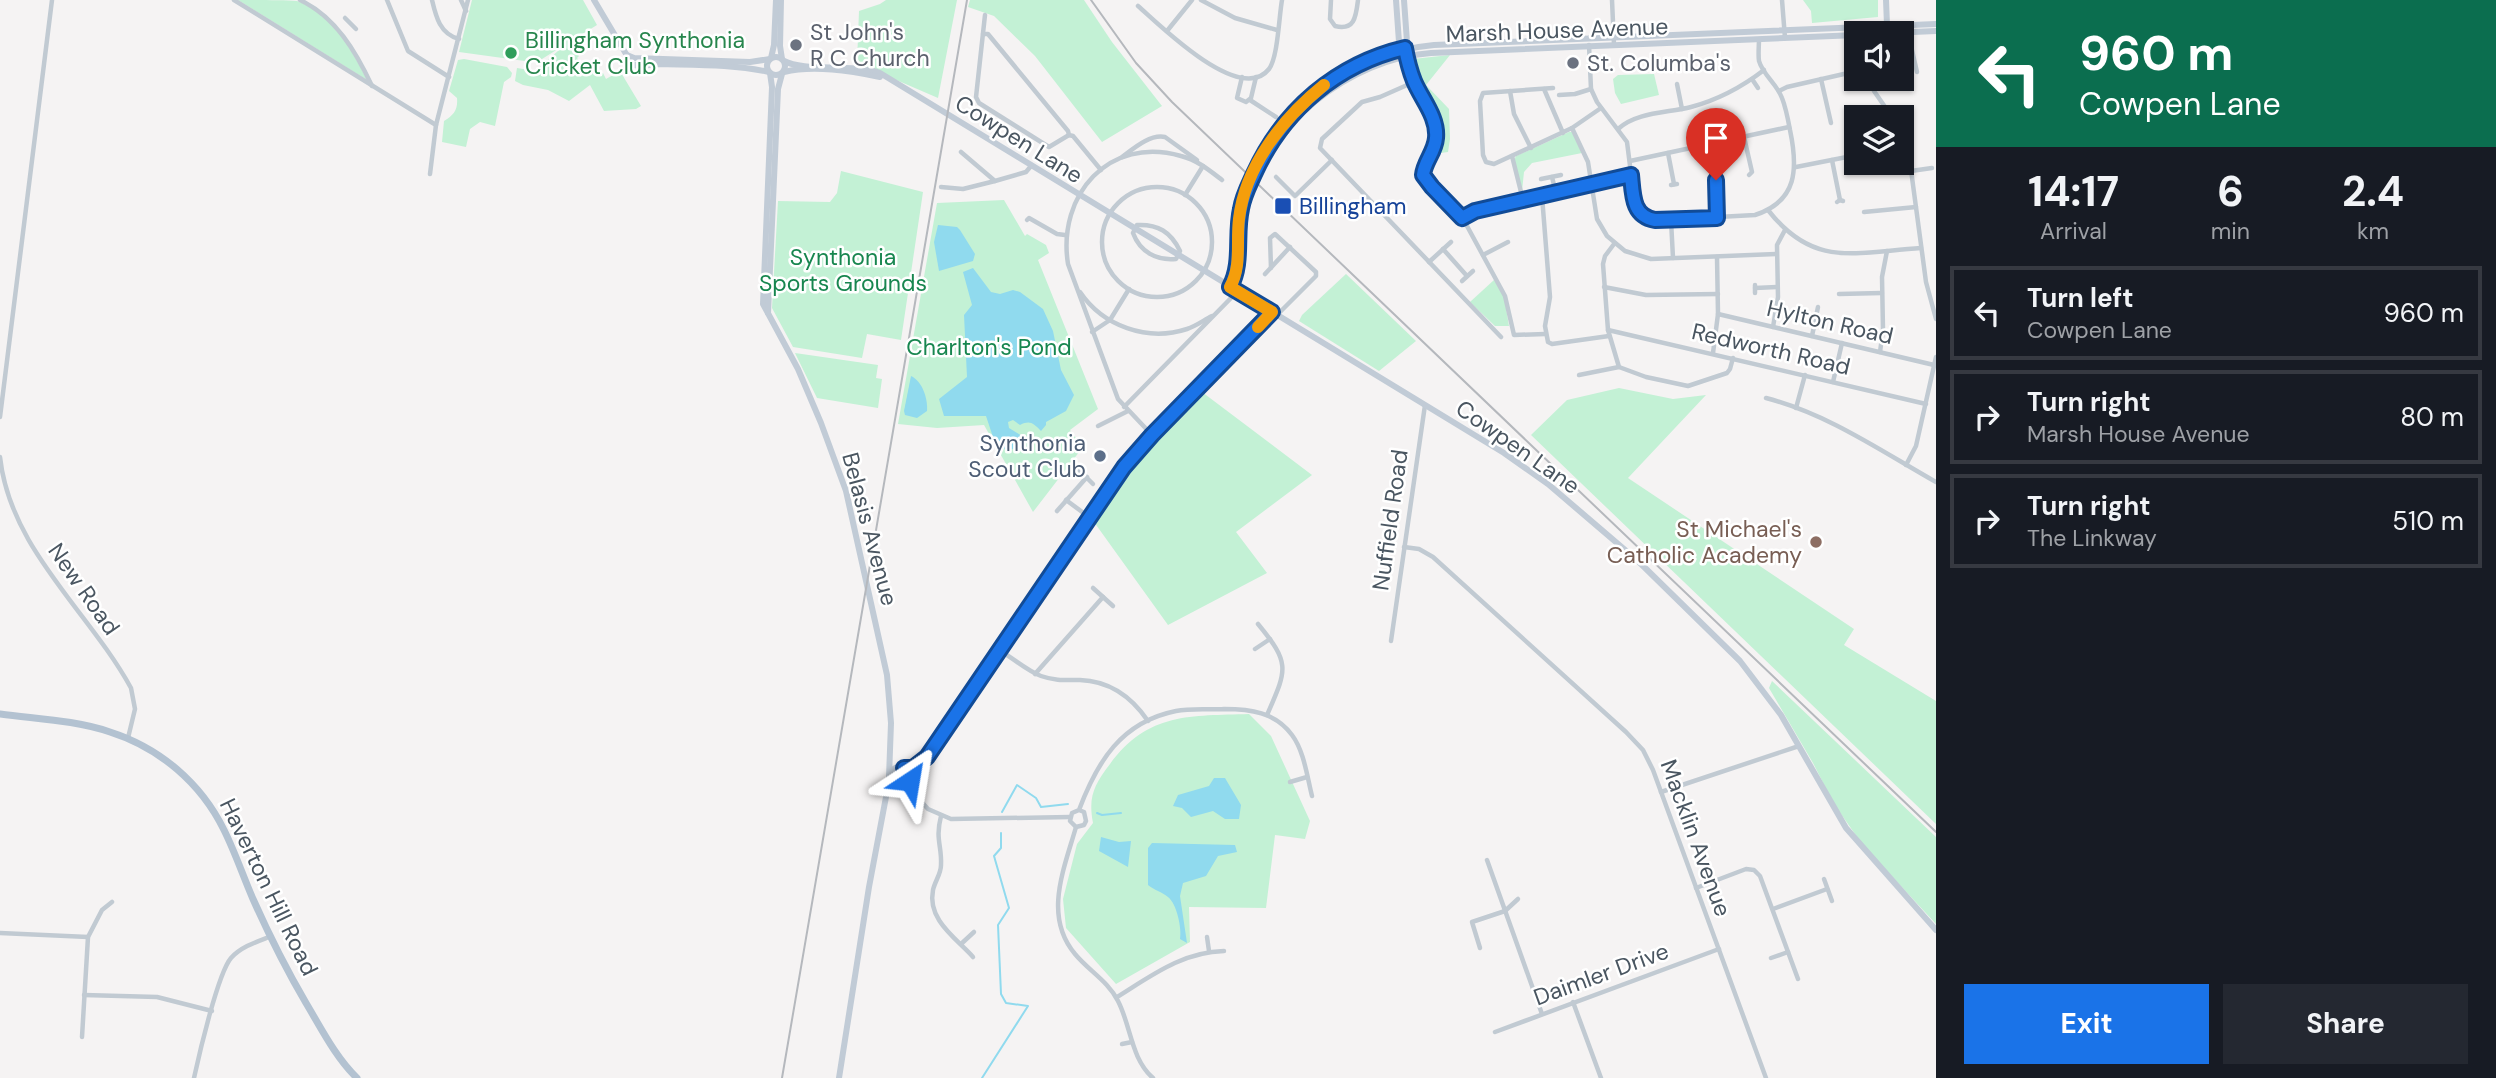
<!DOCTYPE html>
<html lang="en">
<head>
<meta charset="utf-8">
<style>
  :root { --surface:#171b24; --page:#242831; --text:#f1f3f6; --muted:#9ea1a6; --line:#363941; --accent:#1a73e8 }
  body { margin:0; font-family:"DM Sans",sans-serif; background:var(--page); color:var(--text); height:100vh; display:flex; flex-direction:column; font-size:26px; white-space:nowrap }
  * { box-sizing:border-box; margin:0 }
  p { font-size:23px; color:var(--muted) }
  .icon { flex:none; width:38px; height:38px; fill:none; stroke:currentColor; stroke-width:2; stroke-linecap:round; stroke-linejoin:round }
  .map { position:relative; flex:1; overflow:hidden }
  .drawer { display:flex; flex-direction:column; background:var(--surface); width:560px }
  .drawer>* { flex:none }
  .top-card { background:#0b6e4f; color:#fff; overflow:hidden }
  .controls { position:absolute; left:1844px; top:21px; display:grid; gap:14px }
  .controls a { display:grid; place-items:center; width:70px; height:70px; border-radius:0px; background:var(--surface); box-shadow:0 2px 5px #0004; font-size:35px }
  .pin { position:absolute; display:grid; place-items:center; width:60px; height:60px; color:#fff; margin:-72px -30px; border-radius:50% 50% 50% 0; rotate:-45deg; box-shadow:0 0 7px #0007 }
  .pin .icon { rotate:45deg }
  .me { position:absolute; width:77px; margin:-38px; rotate:33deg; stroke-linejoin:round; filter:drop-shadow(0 0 5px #0008) }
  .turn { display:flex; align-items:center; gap:24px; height:147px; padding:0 28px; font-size:32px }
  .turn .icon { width:91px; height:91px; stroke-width:2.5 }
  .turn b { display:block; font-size:49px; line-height:60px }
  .eta { display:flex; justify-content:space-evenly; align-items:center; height:119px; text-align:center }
  .eta b { font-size:42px; font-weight:700; line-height:49px }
  .button { display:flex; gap:14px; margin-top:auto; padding:14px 28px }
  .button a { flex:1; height:80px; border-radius:0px; background:var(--accent); color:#fff; font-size:28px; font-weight:700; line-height:80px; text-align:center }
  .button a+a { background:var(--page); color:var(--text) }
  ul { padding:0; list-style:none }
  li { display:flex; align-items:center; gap:21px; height:94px; margin:0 14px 10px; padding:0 14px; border:4px solid var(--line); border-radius:0px }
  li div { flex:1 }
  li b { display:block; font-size:26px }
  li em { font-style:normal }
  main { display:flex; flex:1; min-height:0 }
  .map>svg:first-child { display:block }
  .green { fill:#c3f1d5 }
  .water { fill:#90daee }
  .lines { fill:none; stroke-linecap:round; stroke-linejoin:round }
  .stream { stroke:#90daee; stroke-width:2 }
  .street { stroke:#c1cad2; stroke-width:4.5 }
  .secondary { stroke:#c1cbd6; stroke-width:6 }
  .primary { stroke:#b3c2d1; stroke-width:7 }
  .rail { stroke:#b5b8bd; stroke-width:2 }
  .route-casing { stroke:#114b97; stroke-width:18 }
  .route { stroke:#1a73e8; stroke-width:12 }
  .slow { stroke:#f59e0b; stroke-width:12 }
  .worship-dot { fill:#6b7280; stroke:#fff; stroke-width:2.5 }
  .leisure-dot { fill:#2e9e5b; stroke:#fff; stroke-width:2.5 }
  .transit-dot { fill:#1a4fb4; stroke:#fff; stroke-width:2.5 }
  .service-dot { fill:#5c6f8a; stroke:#fff; stroke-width:2.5 }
  .education-dot { fill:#8d6e63; stroke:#fff; stroke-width:2.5 }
  .labels { text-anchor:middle; stroke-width:5; stroke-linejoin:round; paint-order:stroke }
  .street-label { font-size:23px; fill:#4a5661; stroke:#fff }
  .worship-label { font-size:23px; fill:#5b616d; stroke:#fff; text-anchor:start }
  .leisure-label { font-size:23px; fill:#27864d; stroke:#fff; text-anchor:start }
  .transit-label { font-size:23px; fill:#164399; stroke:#fff; text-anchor:start }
  .park-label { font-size:23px; fill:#17864f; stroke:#fff }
  .service-label { font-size:23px; fill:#4e5e75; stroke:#fff; text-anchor:end }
  .education-label { font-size:23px; fill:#785e54; stroke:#fff; text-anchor:end }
</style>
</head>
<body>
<main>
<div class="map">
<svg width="1936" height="1078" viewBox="0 0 1936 1078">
  <rect width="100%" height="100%" fill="#f5f3f3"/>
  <g class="green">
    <path d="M238 0C253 0 284 0 297 1 332 13 352 50 367 80Z"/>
    <polygon points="472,0 583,0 597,25 571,41 579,56 577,58 580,62 583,61 586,65 589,63 599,75 603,73 606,79 620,71 641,106 636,109 604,111 590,85 569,101 548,90 523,85 515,81 517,68 535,71 566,44 542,59 525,61 459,52"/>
    <polygon points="886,0 957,0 938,98 857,63 859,11 880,4"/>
    <polygon points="970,0 1084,0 1112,42 1162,106 1102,142 1035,56 994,16 968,7"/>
    <polygon points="1803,0 1878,0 1878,17 1812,23 1811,11"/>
    <polygon points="1450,55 1426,85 1449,109 1450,139 1448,152 1441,153 1430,171 1423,165 1430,140 1428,122 1412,64 1413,59"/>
    <path d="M464 59 507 67 512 73 511 77 504 82 495 126 480 122 470 129 466 147 442 142 444 121C454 115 458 110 457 98L449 91 458 60Z"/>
    <polygon points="1654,74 1659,95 1621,104 1615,93 1613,79 1618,75"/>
    <polygon points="1569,132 1572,132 1582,153 1532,163 1524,172 1522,191 1514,160 1516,156"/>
    <polygon points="841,171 923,192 901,340 867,334 862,358 793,347 772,308 778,201 830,202 837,193"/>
    <polygon points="1004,200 1025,236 1027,234 1046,245 1049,253 1038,260 1098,409 1070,430 1083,447 1033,512 984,425 937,428 898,424 937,203"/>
    <polygon points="1346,274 1416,341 1379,371 1299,321 1302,315"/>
    <polygon points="1494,280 1504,296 1509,326 1495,326 1470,302"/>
    <polygon points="795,353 878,365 876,378 882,379 878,408 817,398"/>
    <polygon points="1619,388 1673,399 1706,395 1628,478 1854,629 1844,645 1936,701 1936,824 1531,435 1567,400"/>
    <polygon points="1202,392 1312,475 1236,532 1267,573 1168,625 1094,522 1131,469"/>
    <polygon points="1772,681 1936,837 1936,924 1862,844 1834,804 1813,763 1769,688"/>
    <path d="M1249 714 1271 736 1310 821 1305 839 1275 835 1266 908 1189 907 1190 942 1116 984 1066 928 1063 899 1077 844 1093 823C1088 797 1094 785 1110 764 1148 712 1191 716 1249 714Z"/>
  </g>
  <g class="water">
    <polygon points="938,225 957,227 960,230 975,254 973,261 939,271 934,242"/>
    <path d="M973 268 991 292 1000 294 1013 290 1020 292 1043 309 1053 331 1061 370 1074 395 1066 411 1046 422V425L1041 431C1033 423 1030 420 1020 425L1013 420 1008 422 1009 428 1030 441 1008 451 995 443 986 416H944L939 399 967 377 964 315 972 305 963 272Z"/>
    <path d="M911 376C922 381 928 398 927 411L917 418 905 415 904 411Z"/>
    <polygon points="1214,778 1225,778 1241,805 1239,819 1225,819 1213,811 1191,817 1182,808 1173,806 1178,795 1209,786"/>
    <polygon points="1101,837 1119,842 1131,841 1128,867 1099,851"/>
    <path d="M1152 843 1235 845 1237 852 1218 856 1206 876 1183 883 1180 896 1187 943 1180 939C1182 929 1177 904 1168 897 1162 892 1154 890 1148 885V848Z"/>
  </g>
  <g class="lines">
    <g class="stream">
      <polyline points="1002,812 1017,785 1036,798 1041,807 1068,804"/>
      <polyline points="1097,813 1102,815 1121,813"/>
      <polyline points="982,1078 1028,1006 1006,1003 1001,994 998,925 1009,908 994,856 1001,848 1001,833"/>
    </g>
    <g class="street">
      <polyline points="234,0 436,125"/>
      <path d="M300 0C336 17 356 52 372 86"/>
      <polyline points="387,0 408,51 449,77"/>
      <path d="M432 0C436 17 440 34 459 39"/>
      <polyline points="461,0 466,11"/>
      <polyline points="1201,0 1235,18 1277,30"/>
      <path d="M1331 0 1330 19 1335 26C1355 31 1356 16 1358 0"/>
      <polyline points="1612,0 1614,45"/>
      <polyline points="1782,0 1785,38"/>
      <path d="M1138 6C1159 24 1240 106 1269 69 1278 57 1279 16 1282 0"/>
      <polyline points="985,15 976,97 979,103 1049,147 1069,135"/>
      <polyline points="345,18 356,29"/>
      <polyline points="1167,31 1192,0"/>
      <polyline points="1908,33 1917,72"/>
      <polyline points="983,34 988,34 1068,131 1069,135 1073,136 1101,170"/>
      <path d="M1589 45 1591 89 1597 102 1627 142 1635 205C1641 217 1649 220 1662 220L1755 215C1798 201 1798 168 1790 130 1788 119 1786 108 1782 98 1777 84 1763 75 1759 61 1758 54 1759 46 1759 39"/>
      <polyline points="1407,56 1414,82 1432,115 1436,130 1435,148 1424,169 1425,180 1467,226 1505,296 1514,335 1545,334"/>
      <polyline points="1242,77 1237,98 1246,102 1251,98 1256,77"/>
      <polyline points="1752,79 1758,88"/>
      <polyline points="1821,79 1831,123"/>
      <polyline points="1869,79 1874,91 1892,117"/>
      <polyline points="1414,82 1380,97 1362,102 1322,139 1320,148 1501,337"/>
      <polyline points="1677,84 1682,109"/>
      <polyline points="1553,88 1483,93 1480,101 1483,155 1486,162 1494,164 1572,128 1601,108"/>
      <polyline points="1544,89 1563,133"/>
      <polyline points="1510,91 1514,114 1531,148"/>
      <polyline points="1779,91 1787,87 1857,71"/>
      <polyline points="1559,95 1575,94 1591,89"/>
      <polyline points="1250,100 1276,117"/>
      <polyline points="1572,128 1588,162 1597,219 1607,236 1625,251 1651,259 1776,254"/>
      <path d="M1618 129C1636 112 1667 113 1691 107 1717 100 1742 87 1764 70"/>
      <polyline points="1902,134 1909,155 1926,282 1936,319"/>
      <polyline points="1744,137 1752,172 1749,175"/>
      <polyline points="961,152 995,181 1026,172 1031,166"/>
      <polyline points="1668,153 1674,184"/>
      <polyline points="1512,156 1523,200"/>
      <path d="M1122 157C1134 148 1150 134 1165 137L1197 160"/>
      <polyline points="1832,160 1840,200"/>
      <polyline points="1630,161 1789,127"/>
      <polyline points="1796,167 1857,155"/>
      <polyline points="1911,171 1932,168"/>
      <polyline points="430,174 436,125 468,0"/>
      <polyline points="1276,177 1295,196 1332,160"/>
      <polyline points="1552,177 1556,193"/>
      <polyline points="1541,179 1561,175"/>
      <polyline points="1715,180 1717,218"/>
      <polyline points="1671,185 1677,184"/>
      <polyline points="941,187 963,189 995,181"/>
      <circle cx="1157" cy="242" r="55"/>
      <polyline points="1185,195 1203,166"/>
      <polyline points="1542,196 1550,297 1545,326 1548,342 1552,344 1609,336"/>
      <polyline points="1837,202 1840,200 1843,201"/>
      <path d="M1768 210C1814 269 1856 252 1921 248"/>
      <polyline points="1864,212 1916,207"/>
      <polyline points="1462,218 1475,211 1631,175"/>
      <polyline points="1027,220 1029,218 1057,234 1065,235"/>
      <polyline points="1671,220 1673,258"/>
      <path d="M1137 225C1158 224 1171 232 1180 251L1176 259C1157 261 1140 252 1133 233Z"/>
      <polyline points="1614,244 1605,256 1603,264 1608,330 1619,367 1646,377 1688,386 1727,373 1730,369 1733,358"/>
      <polyline points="1443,249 1467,276"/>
      <polyline points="1483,255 1508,242"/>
      <polyline points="1429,262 1451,242"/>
      <polyline points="1271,268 1270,238 1275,234 1316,272 1316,276 1277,315"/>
      <polyline points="1265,274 1290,247"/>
      <polyline points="1462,281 1473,271"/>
      <polyline points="1604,287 1646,295 1718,294"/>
      <polyline points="1755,288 1777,287"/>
      <path d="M1080 292C1103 326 1147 342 1187 329 1196 326 1204 320 1212 316"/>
      <polyline points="1755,293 1755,285"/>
      <polyline points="1839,294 1882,293"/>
      <polyline points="1718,314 1934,365"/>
      <polyline points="1773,327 1778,297 1777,245 1785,230"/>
      <polyline points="1608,330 1926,404"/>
      <polyline points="1092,332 1110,320 1129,289"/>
      <polyline points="1812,336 1818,307"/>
      <polyline points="1880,352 1883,330 1882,277 1887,251"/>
      <polyline points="1713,353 1718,314 1717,257"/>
      <polyline points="1579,375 1619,367"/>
      <polyline points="1833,382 1842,343"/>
      <path d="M1766 398C1828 414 1881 451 1936 482"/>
      <polyline points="1124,407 1231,298"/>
      <polyline points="1796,408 1805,375"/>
      <polyline points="0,417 52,0"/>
      <polyline points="1098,426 1128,411"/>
      <path d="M1152 435 1118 399 1068 264C1057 195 1109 135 1181 156 1197 160 1209 170 1222 180"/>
      <path d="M0 457C10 549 89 611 131 688L135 709 128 738"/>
      <polyline points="1906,465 1916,446 1936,357"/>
      <polyline points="1077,468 1093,484"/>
      <polyline points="1066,500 1089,517"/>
      <polyline points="1057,511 1087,477"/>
      <polyline points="1404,547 1419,549 1433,557 1626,732 1643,750 1653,770 1766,1078"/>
      <polyline points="1093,588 1113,606"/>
      <path d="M1258 624C1291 664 1287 669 1267 715"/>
      <polyline points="1391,641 1425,405"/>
      <polyline points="1255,649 1270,639"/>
      <path d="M999 650C1013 658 1027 671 1041 676 1055 681 1066 680 1080 680 1110 681 1131 696 1148 721"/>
      <polyline points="1035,674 1103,597"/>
      <polyline points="904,768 913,768 919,764"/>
      <polyline points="911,777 927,757 1124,467 1152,435 1272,312"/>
      <polyline points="1290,782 1307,777"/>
      <polyline points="907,786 928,809 951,819 1070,817"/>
      <polyline points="1661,792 1799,746"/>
      <path d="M1079 810 1084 812 1086 821 1084 825 1076 827 1070 821 1072 813 1079 810C1097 762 1121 722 1176 711 1191 708 1208 710 1224 709 1250 709 1275 712 1292 735 1304 751 1307 776 1312 796"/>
      <path d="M941 816C935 840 942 845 941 865 941 874 935 881 933 890 927 920 956 938 973 957"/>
      <path d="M1076 827C1064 869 1043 916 1075 954 1089 971 1108 981 1118 1001 1131 1026 1131 1059 1153 1078"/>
      <polyline points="1487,860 1542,1014"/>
      <polyline points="1824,879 1832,901"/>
      <polyline points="1696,888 1746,869 1754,870 1760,876 1798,979"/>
      <polyline points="1773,909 1827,889"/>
      <polyline points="0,933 88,937"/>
      <polyline points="1207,937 1209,951"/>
      <polyline points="961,944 974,932"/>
      <polyline points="1480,948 1472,922 1505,911 1518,899"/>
      <polyline points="1771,958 1788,952"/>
      <polyline points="84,995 157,997 212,1011"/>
      <path d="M1117 997C1151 976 1182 952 1224 951"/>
      <polyline points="1573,1002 1601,1078"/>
      <polyline points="1495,1032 1719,949"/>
      <polyline points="82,1037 88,937 102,910 112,902"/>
      <polyline points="1122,1044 1132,1042"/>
      <path d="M194 1078C199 1055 218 973 231 958 241 947 256 942 269 937"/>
    </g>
    <g class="secondary">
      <path d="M594 0 632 64C640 68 649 64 659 64 695 65 733 64 769 72"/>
      <polyline points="781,0 780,46 782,59"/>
      <polyline points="1396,0 1399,42 1405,48"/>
      <polyline points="1404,0 1407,42 1406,51"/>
      <polyline points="1886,0 1887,25"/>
      <polyline points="1889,33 1936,31"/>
      <polyline points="627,55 634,58 750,62 770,59"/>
      <circle cx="776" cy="66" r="9"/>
      <polyline points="771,58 774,45 776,0"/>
      <path d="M784 61C805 72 851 63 880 73L1504 453 1548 484 1638 561 1740 661 1781 715 1846 828 1936 930"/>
      <path d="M784 72C814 65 850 71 880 77"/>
      <polyline points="770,73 772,87 763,304 798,369 821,423 846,491 887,675 891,723 889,777"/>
      <path d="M1230 287C1244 262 1234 231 1242 203 1266 115 1345 53 1434 45L1936 24"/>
      <path d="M1235 291C1247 263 1240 234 1247 206 1267 124 1349 59 1431 53L1857 35"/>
      <polyline points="768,313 778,89 782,74"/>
      <circle cx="900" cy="778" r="11"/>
      <polyline points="839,1078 869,887 889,781"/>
    </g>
    <path class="primary" d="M0 714C36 719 75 720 110 732 160 748 201 783 224 830 235 852 243 876 253 899 269 935 286 969 306 1003 321 1028 336 1058 357 1078"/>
    <g class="rail">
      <polyline points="1091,0 1136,63 1172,102 1936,832"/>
      <polyline points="782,1078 967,0"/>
    </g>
  </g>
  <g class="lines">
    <defs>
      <path id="route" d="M910 781V774L904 768H913L927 757 1124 467 1152 435 1272 312 1230 287C1243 263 1235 235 1241 209 1243 196 1249 185 1254 174 1283 110 1337 64 1405 48 1407 59 1410 71 1414 81 1422 100 1438 117 1436 138 1435 152 1424 162 1423 175L1432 187 1462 218 1475 211 1631 175C1633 195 1632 216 1655 220L1717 218 1716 180"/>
    </defs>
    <use href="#route" class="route-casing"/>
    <use href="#route" class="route"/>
    <path class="slow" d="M1258 327 1272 312 1230 287C1242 266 1236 242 1239 219 1245 166 1283 118 1324 85"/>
  </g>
  <g class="worship-dot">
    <circle cx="796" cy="45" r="7"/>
    <circle cx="1573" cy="63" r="7"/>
  </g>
  <circle class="leisure-dot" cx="511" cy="53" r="7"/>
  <rect class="transit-dot" x="1274" y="197" width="18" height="18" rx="3.5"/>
  <circle class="service-dot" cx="1100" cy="456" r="7"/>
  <circle class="education-dot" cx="1816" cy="542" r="7"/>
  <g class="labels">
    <g class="street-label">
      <text transform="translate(1557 30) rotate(-2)" y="8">Marsh House Avenue</text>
      <text transform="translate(1019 139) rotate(32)" y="8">Cowpen Lane</text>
      <text transform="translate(1830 322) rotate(13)" y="8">Hylton Road</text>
      <text transform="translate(1771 349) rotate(13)" y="8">Redworth Road</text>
      <text transform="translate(1518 447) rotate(35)" y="8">Cowpen Lane</text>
      <text transform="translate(1390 520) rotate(-82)" y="8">Nuffield Road</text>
      <text transform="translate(870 529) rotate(75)" y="8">Belasis Avenue</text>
      <text transform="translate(84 589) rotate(55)" y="8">New Road</text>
      <text transform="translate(1696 838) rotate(70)" y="8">Macklin Avenue</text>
      <text transform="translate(269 887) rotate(64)" y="8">Haverton Hill Road</text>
      <text transform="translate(1601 974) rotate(-20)" y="8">Daimler Drive</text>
    </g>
    <g class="worship-label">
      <text x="810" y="40">St John's<tspan x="810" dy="26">R C Church</tspan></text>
      <text x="1587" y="71">St. Columba's</text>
    </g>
    <g class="leisure-label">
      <text x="525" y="48">Billingham Synthonia<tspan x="525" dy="26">Cricket Club</tspan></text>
    </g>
    <g class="transit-label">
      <text x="1299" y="214">Billingham</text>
    </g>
    <g class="park-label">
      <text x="843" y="265">Synthonia<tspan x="843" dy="26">Sports Grounds</tspan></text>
      <text x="989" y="355">Charlton's Pond</text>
    </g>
    <g class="service-label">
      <text x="1086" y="451">Synthonia<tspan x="1086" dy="26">Scout Club</tspan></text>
    </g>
    <g class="education-label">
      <text x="1802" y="537">St Michael's<tspan x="1802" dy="26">Catholic Academy</tspan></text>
    </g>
  </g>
</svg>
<div class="controls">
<a><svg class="icon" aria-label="sound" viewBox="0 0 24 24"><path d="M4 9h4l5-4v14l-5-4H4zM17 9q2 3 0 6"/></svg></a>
<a><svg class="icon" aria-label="layers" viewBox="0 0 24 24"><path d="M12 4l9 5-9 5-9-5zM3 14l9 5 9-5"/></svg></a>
</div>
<div class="pin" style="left:1716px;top:180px;background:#d93025"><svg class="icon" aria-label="arrive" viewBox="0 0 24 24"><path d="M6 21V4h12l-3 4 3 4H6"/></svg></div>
<svg class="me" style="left:910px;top:781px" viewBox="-20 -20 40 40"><path d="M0-17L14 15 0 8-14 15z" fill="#1a73e8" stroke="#fff" stroke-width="4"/></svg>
</div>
<section class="drawer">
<div class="top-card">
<div class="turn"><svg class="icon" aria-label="left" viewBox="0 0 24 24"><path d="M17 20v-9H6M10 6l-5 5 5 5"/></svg><div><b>960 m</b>Cowpen Lane</div></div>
</div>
<div class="eta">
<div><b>14:17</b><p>Arrival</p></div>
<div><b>6</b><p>min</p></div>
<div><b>2.4</b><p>km</p></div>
</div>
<ul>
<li><svg class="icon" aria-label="left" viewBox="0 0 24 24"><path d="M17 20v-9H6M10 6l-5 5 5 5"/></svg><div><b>Turn left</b><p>Cowpen Lane</p></div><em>960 m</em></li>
<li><svg class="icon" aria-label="right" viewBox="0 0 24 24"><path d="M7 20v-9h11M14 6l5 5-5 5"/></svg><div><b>Turn right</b><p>Marsh House Avenue</p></div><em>80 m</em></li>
<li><svg class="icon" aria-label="right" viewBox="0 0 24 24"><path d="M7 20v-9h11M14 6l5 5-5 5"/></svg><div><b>Turn right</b><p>The Linkway</p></div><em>510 m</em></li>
</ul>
<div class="button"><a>Exit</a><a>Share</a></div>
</section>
</main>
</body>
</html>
